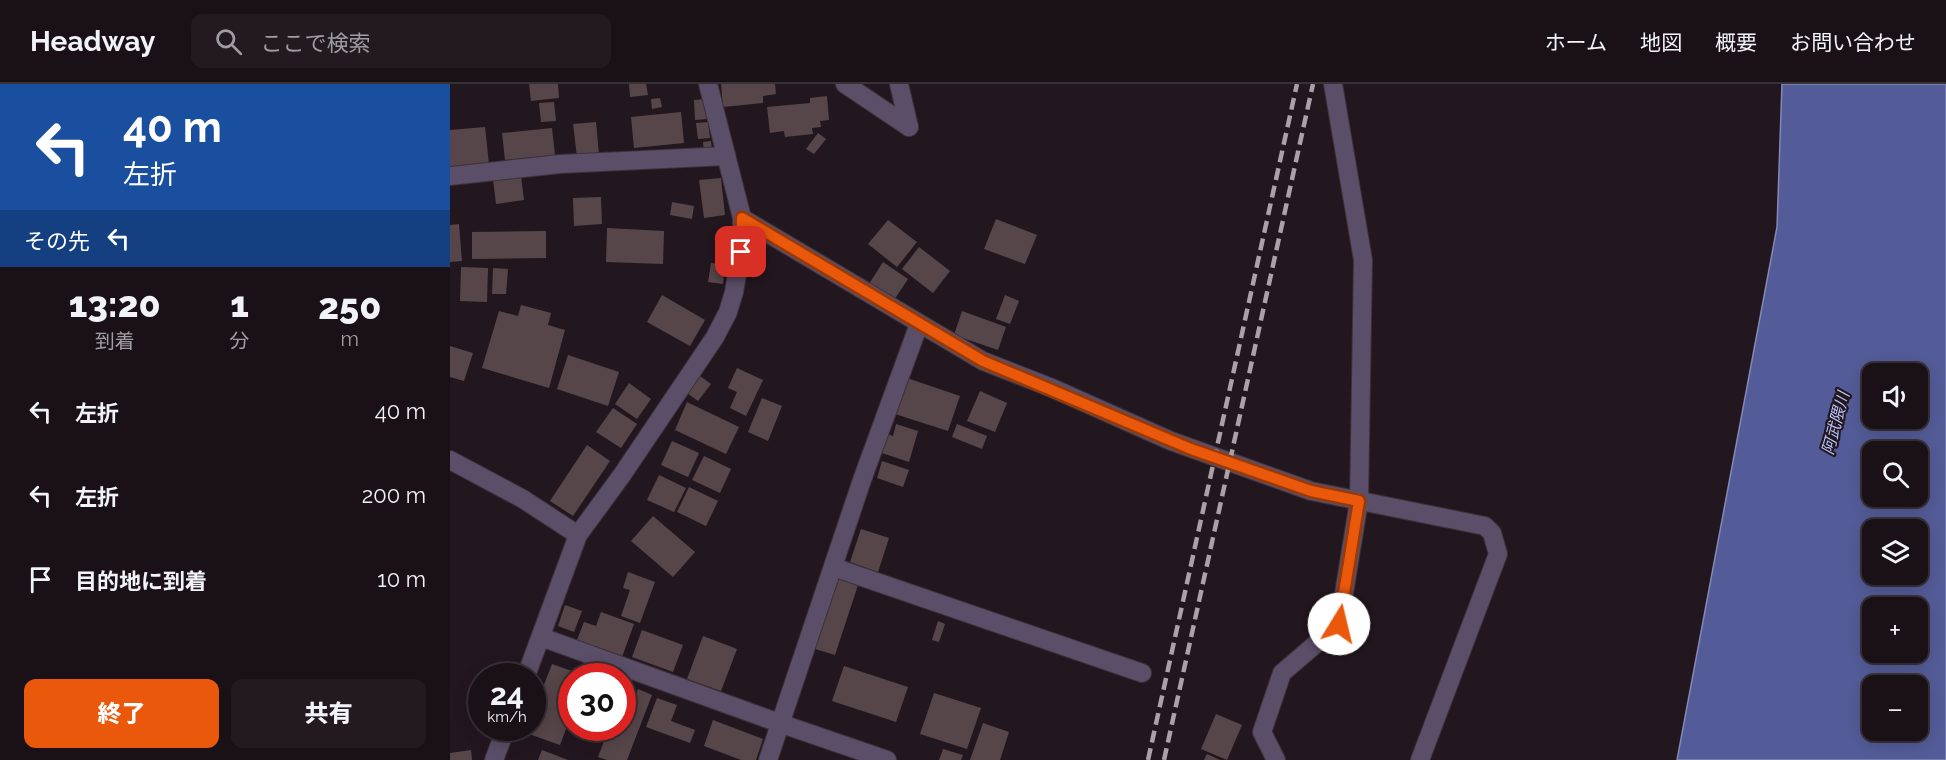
<!DOCTYPE html>
<html lang="ja">
<head>
<meta charset="utf-8">
<style>
  :root { --surface:#1a1117; --page:#231a20; --text:#f1f3f6; --muted:#9f9da1; --line:#383136; --accent:#ea580c }
  body { margin:0; font-family:Raleway,"Noto Sans JP",sans-serif; background:var(--page); color:var(--text); height:100vh; display:flex; flex-direction:column; font-size:22px; white-space:nowrap }
  * { box-sizing:border-box; margin:0 }
  p { font-size:20px; color:var(--muted) }
  .icon { flex:none; width:33px; height:33px; fill:none; stroke:currentColor; stroke-width:2; stroke-linecap:round; stroke-linejoin:round }
  .map { position:relative; flex:1; overflow:hidden }
  .side { display:flex; flex-direction:column; background:var(--surface); width:450px }
  .side>* { flex:none }
  .hud { background:#1a4fa0; color:#fff; overflow:hidden }
  .tools { position:absolute; left:1412px; top:279px; display:grid; gap:12px }
  .tools a { display:grid; place-items:center; width:66px; height:66px; border-radius:12px; background:var(--surface); box-shadow:0 3px 15px #0003,0 0 0 2px var(--line); font-size:30px }
  .speed { position:absolute; left:18px; top:579px; display:flex; gap:12px; font-size:30px; font-weight:700; text-align:center }
  .speed>* { display:grid; place-content:center; width:78px; height:78px; border-radius:50%; background:var(--surface); box-shadow:0 3px 15px #0003,0 0 0 2px var(--line); line-height:1 }
  .speed small { font-size:15px; font-weight:400 }
  .speed .limit { border:9px solid #d22; background:#fff; color:#111 }
  .pin { position:absolute; display:grid; place-items:center; width:51px; height:51px; color:#fff; margin:-26px; border-radius:12px; box-shadow:0 3px 9px #0006 }
  .me { position:absolute; width:66px; margin:-33px; rotate:9deg; stroke-linejoin:round; filter:drop-shadow(0 0 4px #0008) }
  .turn { display:flex; align-items:center; gap:21px; height:126px; padding:0 24px; font-size:27px }
  .turn .icon { width:78px; height:78px; stroke-width:2.5 }
  .turn b { display:block; font-size:42px; line-height:51px }
  .then { display:flex; align-items:center; height:57px; padding:0 24px; background:#0003; gap:12px; font-size:22px }
  .eta { display:flex; justify-content:space-evenly; align-items:center; height:102px; text-align:center }
  .eta b { font-size:36px; font-weight:800; line-height:42px }
  .button { display:flex; gap:12px; margin-top:auto; padding:12px 24px }
  .button a { flex:1; height:69px; border-radius:12px; background:var(--accent); color:#fff; font-size:24px; font-weight:800; line-height:69px; text-align:center }
  .button a+a { background:var(--page); color:var(--text) }
  ul { padding:0; list-style:none }
  li { display:flex; align-items:center; gap:18px; height:84px; padding:0 24px }
  li div { flex:1 }
  li b { display:block; font-size:22px }
  li em { font-style:normal }
  header { display:flex; align-items:center; gap:36px; box-sizing:border-box; height:84px; padding:0 30px; background:var(--surface); border-bottom:2px solid var(--line) }
  header strong { font-size:28px }
  nav { display:flex; gap:33px; margin-inline-start:auto; font-size:21px }
  .search { width:420px; height:54px; background:var(--page); display:flex; align-items:center; gap:15px; box-sizing:border-box; padding:0 21px; border-radius:12px; color:var(--muted); font-size:22px }
  main { display:flex; flex:1; min-height:0 }
  .map>svg:first-child { display:block }
  .water { fill:#535c98; stroke:#8589b4; stroke-width:1.5; fill-rule:evenodd }
  .building { fill:#574649 }
  .lines { fill:none; stroke-linecap:round; stroke-linejoin:round }
  .minor-casing { stroke:#3d3139; stroke-width:20 }
  .minor { stroke:#5b4e68; stroke-width:18 }
  .rail { stroke:#aba1a8; stroke-width:4.5; stroke-dasharray:12 6; stroke-linecap:butt }
  .route-casing { stroke:#983908; stroke-width:15 }
  .route { stroke:#ea580c; stroke-width:10 }
  .labels { text-anchor:middle; stroke-width:4.5; stroke-linejoin:round; paint-order:stroke }
  .water-label { font-size:16px; font-style:italic; fill:#b8c3f8; stroke:#23171f }
</style>
</head>
<body>
<header>
<strong>Headway</strong>
<div class="search"><svg class="icon" aria-label="search" viewBox="0 0 24 24"><circle cx="10" cy="10" r="6"/><path d="M15 15l6 6"/></svg>ここで検索</div>
<nav><a>ホーム</a><a>地図</a><a>概要</a><a>お問い合わせ</a></nav>
</header>
<main>
<section class="side">
<div class="hud">
<div class="turn"><svg class="icon" aria-label="left" viewBox="0 0 24 24"><path d="M17 20v-9H6M10 6l-5 5 5 5"/></svg><div><b>40 m</b>左折</div></div>
<div class="then">その先<svg class="icon" aria-label="left" viewBox="0 0 24 24"><path d="M17 20v-9H6M10 6l-5 5 5 5"/></svg></div>
</div>
<div class="eta">
<div><b>13:20</b><p>到着</p></div>
<div><b>1</b><p>分</p></div>
<div><b>250</b><p>m</p></div>
</div>
<ul>
<li><svg class="icon" aria-label="left" viewBox="0 0 24 24"><path d="M17 20v-9H6M10 6l-5 5 5 5"/></svg><div><b>左折</b></div><em>40 m</em></li>
<li><svg class="icon" aria-label="left" viewBox="0 0 24 24"><path d="M17 20v-9H6M10 6l-5 5 5 5"/></svg><div><b>左折</b></div><em>200 m</em></li>
<li><svg class="icon" aria-label="arrive" viewBox="0 0 24 24"><path d="M6 21V4h12l-3 4 3 4H6"/></svg><div><b>目的地に到着</b></div><em>10 m</em></li>
</ul>
<div class="button"><a>終了</a><a>共有</a></div>
</section>
<div class="map">
<svg width="1496" height="676" viewBox="0 0 1496 676">
  <rect width="100%" height="100%" fill="#23171f"/>
  <path class="water" d="M1332 0H1496V676H1227L1327 143ZM1422 290H1467V334H1422ZM1422 368H1467V412H1422ZM1422 446H1467V490H1422ZM1422 524H1467V568H1422ZM1422 602H1467V646H1422Z"/>
  <g class="building">
    <polygon points="79,0 108,0 109,14 81,17"/>
    <polygon points="179,0 196,0 198,11 180,13"/>
    <polygon points="271,0 325,0 326,10 313,12 313,19 273,23"/>
    <polygon points="377,12 379,36 370,37 371,43 362,44 363,50 335,53 334,47 320,49 317,23 360,19 360,14"/>
    <polygon points="210,14 212,23 202,25 201,15"/>
    <polygon points="255,15 257,35 245,36 244,16"/>
    <polygon points="104,18 106,37 91,38 89,19"/>
    <polygon points="231,28 234,59 184,64 181,33"/>
    <polygon points="146,38 149,71 127,73 123,40"/>
    <polygon points="258,38 260,54 248,55 246,39"/>
    <polygon points="35,43 39,80 0,84 0,46"/>
    <polygon points="102,44 105,71 55,76 52,49"/>
    <polygon points="368,49 376,55 364,70 356,65"/>
    <polygon points="261,57 262,67 254,68 253,58"/>
    <polygon points="71,92 74,116 46,120 43,96"/>
    <polygon points="271,94 275,131 254,134 249,96"/>
    <polygon points="151,113 152,140 124,142 123,114"/>
    <polygon points="222,118 244,122 242,135 220,131"/>
    <polygon points="546,135 587,151 575,180 534,165"/>
    <polygon points="438,136 467,158 447,183 418,160"/>
    <polygon points="9,140 12,177 0,178 0,141"/>
    <polygon points="157,144 214,147 213,180 156,178"/>
    <polygon points="96,147 96,174 22,175 22,148"/>
    <polygon points="469,163 500,187 483,209 452,185"/>
    <polygon points="433,178 458,195 444,216 419,200"/>
    <polygon points="261,179 275,180 273,200 258,198"/>
    <polygon points="11,183 38,184 37,218 10,217"/>
    <polygon points="43,184 58,185 56,210 42,210"/>
    <polygon points="212,211 255,236 240,262 197,238"/>
    <polygon points="555,211 569,217 560,240 546,235"/>
    <polygon points="71,221 101,229 98,241 115,246 99,304 32,284 49,227 68,232"/>
    <polygon points="512,227 556,243 548,266 504,251"/>
    <polygon points="0,262 23,269 14,297 0,293"/>
    <polygon points="118,271 169,288 158,322 107,305"/>
    <polygon points="287,284 313,296 296,332 280,324 287,308 278,304"/>
    <polygon points="250,292 261,300 248,317 237,309"/>
    <polygon points="457,294 510,312 498,347 445,330"/>
    <polygon points="179,299 201,315 187,335 165,320"/>
    <polygon points="530,307 557,319 545,348 517,337"/>
    <polygon points="312,314 332,322 318,357 298,348"/>
    <polygon points="237,318 289,343 276,370 225,346"/>
    <polygon points="163,324 187,340 171,364 146,348"/>
    <polygon points="446,340 468,347 459,378 429,368 435,349 443,352"/>
    <polygon points="507,340 537,352 532,365 502,353"/>
    <polygon points="222,357 249,369 238,393 211,381"/>
    <polygon points="137,361 160,377 123,432 100,417"/>
    <polygon points="254,372 281,385 270,409 242,396"/>
    <polygon points="432,377 459,386 453,403 427,394"/>
    <polygon points="209,391 236,404 224,428 197,416"/>
    <polygon points="239,403 268,417 256,442 227,428"/>
    <polygon points="203,432 245,468 223,493 181,457"/>
    <polygon points="411,445 439,454 428,488 400,478"/>
    <polygon points="178,488 205,498 190,539 171,532 180,506 173,504"/>
    <polygon points="390,491 409,498 385,571 365,565"/>
    <polygon points="115,521 132,527 124,548 108,542"/>
    <polygon points="151,528 184,540 172,573 127,556 134,538 146,542"/>
    <polygon points="488,537 495,540 489,558 482,556"/>
    <polygon points="192,546 233,561 223,588 182,573"/>
    <polygon points="253,552 287,565 271,607 237,595"/>
    <polygon points="102,580 136,592 122,592 122,629 110,661 76,649 78,644 82,644 82,632"/>
    <polygon points="394,582 458,603 446,638 382,617"/>
    <polygon points="188,605 202,611 177,676 157,676 148,673 159,644 172,644 172,611 184,615"/>
    <polygon points="484,609 531,624 517,665 470,650"/>
    <polygon points="207,614 227,621 221,637 245,646 240,659 196,643"/>
    <polygon points="766,630 792,641 777,676 751,665"/>
    <polygon points="263,636 313,655 306,676 291,676 254,662"/>
    <polygon points="533,639 559,648 550,676 520,676"/>
    <polygon points="493,665 513,671 511,676 489,676"/>
    <polygon points="21,666 22,676 0,676 0,669"/>
    <polygon points="92,666 118,676 88,676"/>
    <polygon points="757,670 770,676 754,676"/>
  </g>
  <g class="lines">
    <defs>
      <g id="minor">
        <polyline points="395,0 459,43"/>
        <polyline points="449,0 459,43"/>
        <polyline points="0,92 110,80 276,72"/>
        <polyline points="292,134 533,277 602,304 721,357 861,407 1035,442 1042,449 1048,470 970,676"/>
        <polyline points="0,376 73,415 128,451"/>
        <polyline points="383,483 692,589"/>
        <polyline points="91,553 332,640 437,676"/>
        <polyline points="76,592 128,451 172,391 265,253 278,228 284,208 291,168 292,134 258,0"/>
        <polyline points="44,676 56,644"/>
        <polyline points="318,676 412,396 469,240"/>
        <polyline points="826,676 812,648 832,589 889,540 909,417 913,176 883,0"/>
      </g>
    </defs>
    <use href="#minor" class="minor-casing"/>
    <use href="#minor" class="minor"/>
    <g class="rail">
      <polyline points="698,676 847,0"/>
      <polyline points="714,676 863,0"/>
    </g>
  </g>
  <g class="lines">
    <defs>
      <polyline id="route" points="291,168 292,134 533,277 741,365 861,407 909,417 889,540"/>
    </defs>
    <use href="#route" class="route-casing"/>
    <use href="#route" class="route"/>
  </g>
  <g class="labels">
    <g class="water-label">
      <text transform="translate(1385 339) rotate(-75)" y="6">阿武隈川</text>
    </g>
  </g>
</svg>
<div class="tools">
<a><svg class="icon" aria-label="sound" viewBox="0 0 24 24"><path d="M4 9h4l5-4v14l-5-4H4zM17 9q2 3 0 6"/></svg></a>
<a><svg class="icon" aria-label="search" viewBox="0 0 24 24"><circle cx="10" cy="10" r="6"/><path d="M15 15l6 6"/></svg></a>
<a><svg class="icon" aria-label="layers" viewBox="0 0 24 24"><path d="M12 4l9 5-9 5-9-5zM3 14l9 5 9-5"/></svg></a>
<a>+</a>
<a>−</a>
</div>
<div class="speed"><div>24<small>km/h</small></div><div class="limit">30</div></div>
<div class="pin" style="left:291px;top:168px;background:#d93025"><svg class="icon" aria-label="arrive" viewBox="0 0 24 24"><path d="M6 21V4h12l-3 4 3 4H6"/></svg></div>
<svg class="me" style="left:889px;top:540px" viewBox="-20 -20 40 40"><circle r="19" fill="#fff"/><path d="M0-13L10 11 0 6-10 11z" fill="#ea580c"/></svg>
</div>
</main>
</body>
</html>
